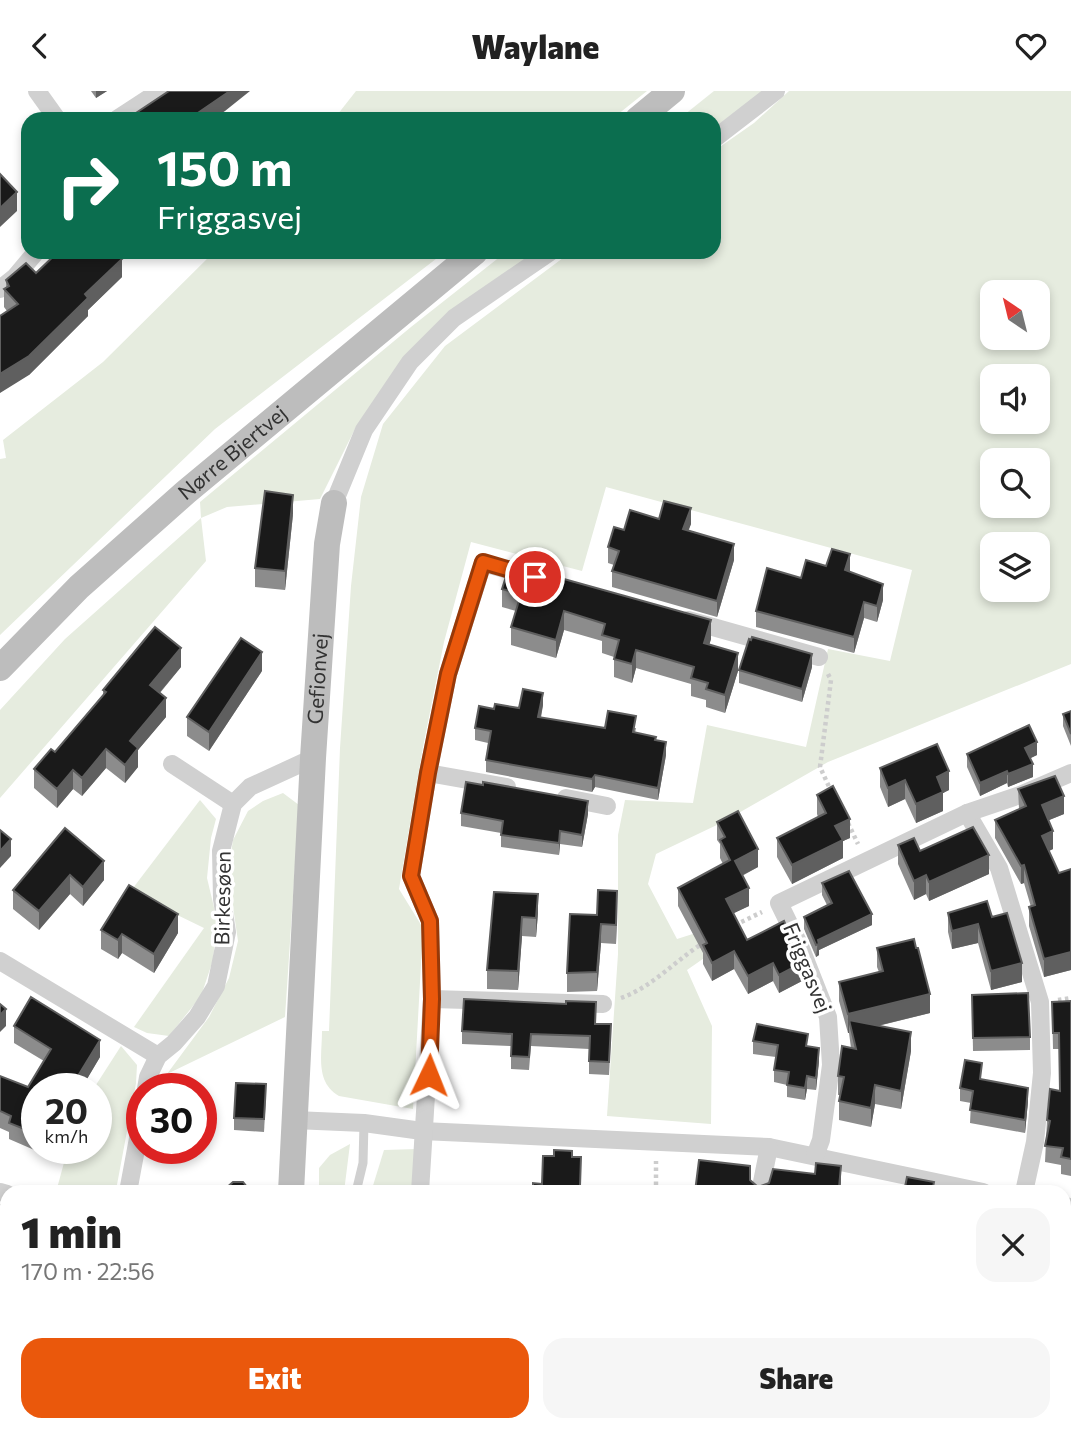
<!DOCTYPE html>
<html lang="en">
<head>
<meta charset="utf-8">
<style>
  :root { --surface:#fff; --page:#f6f6f6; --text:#222; --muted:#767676; --accent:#ea580c }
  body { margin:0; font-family:Commissioner,sans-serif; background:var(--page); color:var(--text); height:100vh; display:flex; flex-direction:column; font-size:26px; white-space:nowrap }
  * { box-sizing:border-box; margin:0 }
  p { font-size:23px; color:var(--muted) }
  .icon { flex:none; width:38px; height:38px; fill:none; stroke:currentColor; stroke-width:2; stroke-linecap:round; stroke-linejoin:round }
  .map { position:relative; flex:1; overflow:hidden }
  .sheet { position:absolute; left:0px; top:1094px; width:1071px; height:247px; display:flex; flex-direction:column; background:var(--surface); border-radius:21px 21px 0 0; box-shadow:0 4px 10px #0003 }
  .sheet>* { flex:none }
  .top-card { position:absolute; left:21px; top:21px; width:700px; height:147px; border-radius:21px; box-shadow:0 4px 10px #0003; background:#0b6e4f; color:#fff; overflow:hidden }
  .needle { width:46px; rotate:325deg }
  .controls { position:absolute; left:980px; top:189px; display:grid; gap:14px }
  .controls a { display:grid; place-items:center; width:70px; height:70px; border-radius:14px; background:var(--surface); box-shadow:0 4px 10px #0003; font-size:35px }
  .speed { position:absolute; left:21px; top:982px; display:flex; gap:14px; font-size:35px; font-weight:700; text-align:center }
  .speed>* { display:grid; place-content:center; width:91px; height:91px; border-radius:50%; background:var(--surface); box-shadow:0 4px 10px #0003; line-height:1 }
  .speed small { font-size:18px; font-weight:400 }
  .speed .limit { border:10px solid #d22; background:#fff; color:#111 }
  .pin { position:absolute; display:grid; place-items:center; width:60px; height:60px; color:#fff; margin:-30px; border:4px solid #fff; border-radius:50%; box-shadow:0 2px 7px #0007 }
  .me { position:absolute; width:77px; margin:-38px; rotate:2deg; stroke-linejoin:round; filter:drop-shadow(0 0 5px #0008) }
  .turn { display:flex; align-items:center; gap:24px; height:147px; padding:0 21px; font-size:32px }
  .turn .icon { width:91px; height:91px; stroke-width:2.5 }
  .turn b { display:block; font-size:49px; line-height:60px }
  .round { display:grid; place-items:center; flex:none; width:74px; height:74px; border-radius:21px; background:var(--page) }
  .summary { display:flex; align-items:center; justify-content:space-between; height:119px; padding:0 21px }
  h1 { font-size:42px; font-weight:800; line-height:52px }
  .primary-button { display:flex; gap:14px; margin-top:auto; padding:14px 21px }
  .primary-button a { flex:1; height:80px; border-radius:21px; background:var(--accent); color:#fff; font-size:28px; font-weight:800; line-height:80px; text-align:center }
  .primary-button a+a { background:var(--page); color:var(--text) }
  header { display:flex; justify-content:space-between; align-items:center; height:91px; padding:0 21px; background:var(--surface); font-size:32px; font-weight:800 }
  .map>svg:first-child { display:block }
  .green { fill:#e6ecdf; fill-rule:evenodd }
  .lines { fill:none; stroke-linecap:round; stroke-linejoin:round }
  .path { stroke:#cdcdcd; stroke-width:4.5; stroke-dasharray:3.5 3.5; stroke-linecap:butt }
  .lane { stroke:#d0d0d0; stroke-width:9 }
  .street { stroke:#d0d0d0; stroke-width:18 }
  .secondary { stroke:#bdbdbd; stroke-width:26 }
  .wall { fill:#8c8c8c }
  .shaded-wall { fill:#5f5f5f }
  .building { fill:#1a1a1a; stroke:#5f5f5f; stroke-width:2 }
  .route-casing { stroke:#983908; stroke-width:18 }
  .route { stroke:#ea580c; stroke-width:12 }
  .labels { text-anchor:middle; stroke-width:7; stroke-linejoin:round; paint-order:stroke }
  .street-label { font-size:21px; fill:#333; stroke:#fff }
</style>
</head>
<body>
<header><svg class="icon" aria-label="back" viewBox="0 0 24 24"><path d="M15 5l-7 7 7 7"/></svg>Waylane<svg class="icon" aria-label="heart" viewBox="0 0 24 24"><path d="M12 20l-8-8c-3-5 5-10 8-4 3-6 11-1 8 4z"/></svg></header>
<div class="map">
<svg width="1071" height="1339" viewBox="0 0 1071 1339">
  <rect width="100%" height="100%" fill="#fff"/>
  <g class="green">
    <polygon points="356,0 647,0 612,28 334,28"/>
    <polygon points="714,0 763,0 714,37 714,28 679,28"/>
    <path d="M789 0H1071V573L828 671 721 732 656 763 648 793 677 848 721 834 730 849 687 879 712 935 711 1033 607 1025 618 863V744L625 709 693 712 707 634 806 656 828 558 890 570 912 479 606 396 582 480 471 451 444 551 423 656 399 798 423 837 413 1018 339 1005C315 991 322 964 322 940H329L340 657 351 495 361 406 383 333 445 255 571 161H714V60L754 32ZM992 201H1038V247H992ZM992 285H1038V331H992ZM992 369H1038V415H992ZM992 453H1038V499H992Z"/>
    <polygon points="214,161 445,161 215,338 0,544 0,368 6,367 3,349 103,271"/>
    <polygon points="506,161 537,161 462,215 356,336 320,408 227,416 201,427 206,470 0,707 0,619 65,548 201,427 200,411 411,236"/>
    <polygon points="283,702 299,714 285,926 167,983 209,926 229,887 238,850 228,782 233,749 248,720 263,710"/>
    <polygon points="200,709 216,728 211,747 207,787 217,829 213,869 201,905 169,945 147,942 134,936 204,837 130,801"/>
    <polygon points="121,955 137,974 136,992 116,1099 113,1101 56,1101 68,1057 96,1057 96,998 94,997"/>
    <polygon points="350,1053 344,1101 319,1101 319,1077 330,1064"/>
    <polygon points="417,1058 415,1101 371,1101 384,1059"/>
    <polygon points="26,1334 119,1334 118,1339 27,1339"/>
    <rect x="300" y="1334" width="103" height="5"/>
  </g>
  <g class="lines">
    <g class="path">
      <polyline points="828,583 831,589 820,676 831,700"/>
      <polyline points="848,732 858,753"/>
      <polyline points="735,834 762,821"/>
      <path d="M621 907C652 896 675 870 703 852"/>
      <polyline points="1058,909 1071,907"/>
      <polyline points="656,1101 656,1070"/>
      <polyline points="649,1339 649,1334"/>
    </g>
    <polyline class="lane" points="356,1101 363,1072 364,1032"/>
    <g class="street">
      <polyline points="37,0 57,28"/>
      <polyline points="117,28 160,0"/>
      <polyline points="714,48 776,0"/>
      <polyline points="0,198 15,186 36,161"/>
      <polyline points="334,412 364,339 410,271 454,227 550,161"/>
      <polyline points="688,529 819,566"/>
      <polyline points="172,673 233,713"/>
      <polyline points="428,682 507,696"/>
      <polyline points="566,707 607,715"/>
      <polyline points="967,722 999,777 1040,911 1042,982 1035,1051 1024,1101"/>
      <polyline points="0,870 158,965"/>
      <polyline points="432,908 603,913"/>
      <polyline points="146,998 148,986 158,965 174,952 197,926 216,895 227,841 222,808 221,760 233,713 250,696 313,667"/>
      <polyline points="294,1029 364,1032 422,1040 769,1056 983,1101"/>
      <polyline points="815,1065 821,1049 831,974 828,926 800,855 779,812 967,722 1020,704 1071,682"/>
      <polyline points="0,1101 7,1103"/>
      <polyline points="128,1101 142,1026"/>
      <polyline points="420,1101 432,908 430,830 411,785 428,682 448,583 483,472 530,485"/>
      <polyline points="760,1101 769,1056"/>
      <polyline points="1064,1115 1071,1116"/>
      <polyline points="0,1287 7,1286"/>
      <polyline points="765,1334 767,1339"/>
      <polyline points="128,1339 128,1334"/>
      <polyline points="410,1339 410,1334"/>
    </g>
    <g class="secondary">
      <polyline points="638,28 672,0"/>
      <path id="s1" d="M0 577 79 496 186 401 475 161"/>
      <path id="s2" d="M291 1101 313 667 327 453 334 412"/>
      <polyline points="281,1339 281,1334"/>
    </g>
  </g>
  <g class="wall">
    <polygon points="91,0 107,0 96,7"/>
    <polygon points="36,182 122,186 88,219 88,225 29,284 7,220 4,216 4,198 6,196 6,189"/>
    <polygon points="293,423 285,499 255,496 255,477"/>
    <polygon points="659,428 691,433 688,439 734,469 717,526 612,496 612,480 614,474 608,472 608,456 624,439"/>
    <polygon points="826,475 850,480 849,481 883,509 877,531 864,527 854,562 756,536 756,520 801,487"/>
    <polygon points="502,498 711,548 709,554 738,580 725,622 706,616 706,609 691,605 691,593 636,577 632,592 614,586 614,566 602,562 602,550 564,539 556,567 511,554 511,536 516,520 502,516"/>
    <polygon points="181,576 160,602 166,626 138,659 138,676 125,692 106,677 82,705 73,698 57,717 34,697 34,678 55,661 103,605 103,599"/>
    <polygon points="812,576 802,611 739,592 739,579"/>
    <polygon points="262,580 209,660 187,645 187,626"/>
    <polygon points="543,614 541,627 605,637 636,637 635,642 656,649 666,664 658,709 595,696 592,701 486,681 486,669 488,652 475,649 475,637 494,618"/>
    <polygon points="1071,620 1071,655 1063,635 1063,623"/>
    <polygon points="967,663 1037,664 1030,667 1033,686 1008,696 1007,692 980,705 967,676"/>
    <polygon points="880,677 949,699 943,702 943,720 916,732 905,708 888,716 880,696"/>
    <polygon points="1018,698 1064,723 1049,729 1053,758 1049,760 1059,782 1071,778 1071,879 1044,886 1029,835 1029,816 1031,816 1024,792 1021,793 995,747 995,729 1019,718"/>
    <polygon points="817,704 850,747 843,750 843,767 792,793 777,766 777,747 818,726 817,723"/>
    <polygon points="461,722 588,723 582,756 560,753 559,764 501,756 501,742 461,735"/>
    <polygon points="717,731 758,776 742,785 749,815 733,822 747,849 802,890 779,902 773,890 748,903 734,878 712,890 703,873 703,862 678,815 678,797 723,773 720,767 720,753 717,749"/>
    <polygon points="65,737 104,789 83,815 70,803 39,839 13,818 13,799"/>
    <polygon points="898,754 920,760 989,783 929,810 926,803 914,809 898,773"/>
    <polygon points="822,792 872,834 819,859 819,864 816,866 804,838 804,826 827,814 822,804"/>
    <polygon points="494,801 538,822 536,846 522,845 518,899 487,898 487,879"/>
    <polygon points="617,819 616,853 601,852 597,900 567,901 567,882 597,824"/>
    <polygon points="948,822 992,826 1022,891 991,899 978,852 952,858 948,841"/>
    <polygon points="101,839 178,842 154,882 122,862 118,868 101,858"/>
    <polygon points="877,857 930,922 878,935 911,960 901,1018 875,1013 871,1036 839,1029 839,1010 840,1004 838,1004 838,985 851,957 849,942 848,942 839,910 839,891 879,881 877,876"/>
    <polygon points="972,904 1030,946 1030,959 973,960"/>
    <polygon points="1071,910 1071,1085 1061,1083 1061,1074 1045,1071 1047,1029 1060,1000 1059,958 1053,958 1052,911"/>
    <polygon points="596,933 611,946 609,984 589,983 589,958 531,955 529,979 511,978 511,955 462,953 462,940"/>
    <polygon points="14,935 100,966 81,998 37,998 37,1057 41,1057 39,1061 9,1048 9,1041 0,1037 0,985 28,996 44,970 14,952"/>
    <polygon points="753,950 808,955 819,970 816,999 807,998 805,1009 787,1006 787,994 774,991 774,979 776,966 753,963"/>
    <polygon points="982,989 1028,1010 1025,1042 970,1032 971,1012 960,1010 960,997"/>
    <polygon points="266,1006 264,1041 234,1039 234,1027"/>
    <polygon points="750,1090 758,1096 841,1091 840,1101 695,1101"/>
    <polygon points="0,1114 7,1115 7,1169 0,1167"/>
    <rect x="0" y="1193" width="7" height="50"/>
  </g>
  <g class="shaded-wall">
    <polygon points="96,0 107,0 96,7"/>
    <polygon points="230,0 250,0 225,20 213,28 189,28"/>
    <polygon points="17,101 17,120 0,136 0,117"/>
    <polygon points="122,168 122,186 88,219 88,225 29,284 0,302 0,283"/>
    <polygon points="293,404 293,423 285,499 285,480"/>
    <polygon points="691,417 691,433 683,454 683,438"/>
    <polygon points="734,453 734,469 717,526 717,510"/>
    <polygon points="850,463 850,480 845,496 845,479"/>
    <polygon points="883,493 883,509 877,531 877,515"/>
    <polygon points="864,511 864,527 854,562 854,546"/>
    <polygon points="564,520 564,539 556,567 556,549"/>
    <polygon points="711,529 711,548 704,570 704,552"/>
    <polygon points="181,557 181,576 150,613 150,594"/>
    <polygon points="636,559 636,577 632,592 632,573"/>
    <polygon points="262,561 262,580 209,660 209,641"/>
    <polygon points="738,562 738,580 725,622 725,604"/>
    <polygon points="812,563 812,576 802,611 802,598"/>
    <polygon points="543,602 543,614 538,639 538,626"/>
    <polygon points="166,607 166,626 138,659 138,676 125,692 125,674 130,650"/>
    <polygon points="666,651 666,664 658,709 658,697"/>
    <polygon points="1037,651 1037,664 1025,670 1025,657"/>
    <polygon points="106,658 106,677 82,705 82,687"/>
    <polygon points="1033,673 1033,686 1008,696 1008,683"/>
    <polygon points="73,679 73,698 57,717 57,698"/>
    <polygon points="949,680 949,699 943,702 943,720 916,732 916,713 937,686"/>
    <polygon points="1007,680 1007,692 980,705 980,692"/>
    <polygon points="595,684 595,696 592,701 592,688"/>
    <polygon points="905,689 905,708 888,716 888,697"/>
    <polygon points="1064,705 1064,723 1042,732 1042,714"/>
    <polygon points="588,710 588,723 582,756 582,744"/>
    <polygon points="850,728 850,747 843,750 843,767 792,793 792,774 835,735"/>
    <polygon points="560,740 560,753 559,764 559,752"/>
    <polygon points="1053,740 1053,758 1042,763 1042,745"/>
    <polygon points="11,748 11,765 0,777 0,760"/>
    <polygon points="758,758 758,776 735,788 735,770"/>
    <polygon points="989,764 989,783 929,810 929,791"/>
    <polygon points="104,770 104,789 83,815 83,796"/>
    <polygon points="1024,774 1024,792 1021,793 1021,775"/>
    <polygon points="70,784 70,803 39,839 39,820"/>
    <polygon points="926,784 926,803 914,809 914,790"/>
    <polygon points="749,797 749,815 726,826 726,808"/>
    <polygon points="617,800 617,819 616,853 616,834"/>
    <polygon points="538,803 538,822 536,846 536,827"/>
    <polygon points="178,823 178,842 154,882 154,863"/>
    <polygon points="872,823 872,834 819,859 819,864 816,866 818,849"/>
    <polygon points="522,826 522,845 518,899 518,880"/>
    <polygon points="601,833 601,852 597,900 597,881"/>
    <polygon points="978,833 978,852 952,858 952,840"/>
    <polygon points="122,843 122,862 118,868 118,849"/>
    <polygon points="734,860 734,878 712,890 712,872"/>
    <polygon points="1071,861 1071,879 1044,886 1044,868"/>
    <polygon points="773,872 773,890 748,903 748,885"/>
    <polygon points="802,872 802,890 779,902 779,884"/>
    <polygon points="1022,872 1022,891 991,899 991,880"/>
    <polygon points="930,903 930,922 852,941 849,929 849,942 848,942 848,923"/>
    <polygon points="6,918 6,935 0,941 0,924"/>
    <polygon points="911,941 911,960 901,1018 901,1000"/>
    <polygon points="100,949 100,966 81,998 70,998"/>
    <polygon points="819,957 819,970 816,999 816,987"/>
    <polygon points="807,985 807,998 805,1009 805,997"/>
    <polygon points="875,994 875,1013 871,1036 871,1017"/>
    <polygon points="1028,997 1028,1010 1025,1042 1025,1029"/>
    <polygon points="841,1075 841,1091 840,1101 839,1101"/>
  </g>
  <g class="building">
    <polygon points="169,0 230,0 189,28 136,28 133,24"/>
    <polygon points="0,83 17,101 0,117"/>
    <polygon points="58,161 116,161 122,168 85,203 88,207 29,265 0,283 0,225 18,213 4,198 9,195 6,189 26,172 36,182"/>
    <polygon points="265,400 293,404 285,480 255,477"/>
    <polygon points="664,410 691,417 683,438 734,453 717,510 612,480 619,460 608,456 614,436 624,439 630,419 659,428"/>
    <polygon points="832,458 850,463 845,479 883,493 877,515 864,511 854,546 756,520 767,477 801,487 806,469 826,475"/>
    <polygon points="510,473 711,529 704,552 738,562 725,604 706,598 708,592 691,587 694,576 636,559 632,573 614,568 619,549 602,544 605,533 564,520 556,549 511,536 521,503 502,498"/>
    <polygon points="155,536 181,557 150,594 166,607 130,650 138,657 125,674 106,658 82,687 73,679 57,698 34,678 51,658 55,661 106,601 103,599"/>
    <polygon points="752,546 812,563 802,598 739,579 749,548 751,549"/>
    <polygon points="241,547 262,561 209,641 187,626"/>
    <polygon points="523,598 543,602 538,626 605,637 608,620 636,625 633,641 656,646 655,649 666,651 658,697 595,684 592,688 486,669 491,640 475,637 479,615 494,618 495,613 519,617"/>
    <polygon points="1071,620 1071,643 1063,623"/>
    <polygon points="1029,634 1037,651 1025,657 1033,673 1008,683 1007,680 980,692 967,663"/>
    <polygon points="937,653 949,680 937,686 943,701 916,713 905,689 888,697 880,677"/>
    <polygon points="1055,685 1064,705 1042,714 1053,740 1042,745 1059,782 1071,778 1071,861 1044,868 1029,816 1035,814 1024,774 1021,775 995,729 1026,715 1018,698"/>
    <polygon points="466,691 483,694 483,691 588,710 582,744 560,740 559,752 501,744 503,730 461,722"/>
    <polygon points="833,695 850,728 835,735 843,749 792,774 777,747 826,722 817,704"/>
    <polygon points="738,720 758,758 735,770 749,797 726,808 747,849 784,830 802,872 779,884 773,872 748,885 734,860 712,872 703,854 707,852 678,797 730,769 720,749 725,746 717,731"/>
    <polygon points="973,736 989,764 929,791 926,784 914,790 898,754 914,747 920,760"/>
    <polygon points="65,737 104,770 83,796 70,784 39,820 13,799"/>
    <polygon points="0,739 11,748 0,760"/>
    <polygon points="849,780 872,823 818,849 819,853 816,854 804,826 832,812 822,792"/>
    <polygon points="129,794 178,823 154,863 122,843 118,849 101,839"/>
    <polygon points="598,799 617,800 616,834 601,833 597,881 567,882 570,823 597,824"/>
    <polygon points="494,801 538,803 536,827 522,826 518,880 487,879"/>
    <polygon points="987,810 992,826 1007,822 1022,872 991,880 978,833 952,840 948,822"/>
    <polygon points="914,848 916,857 918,857 930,903 848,923 839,891 883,880 877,857"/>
    <polygon points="1028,902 1030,946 973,947 972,904"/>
    <polygon points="31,906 100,949 70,998 37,998 37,1043 9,1032 11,1025 0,1020 0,985 28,996 51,958 14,935"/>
    <polygon points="464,908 566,913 566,910 596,911 595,933 611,933 609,971 589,970 590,945 531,943 529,966 511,965 512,943 462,940"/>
    <polygon points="1071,910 1071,1068 1061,1066 1063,1057 1045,1055 1050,1030 1047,1029 1050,998 1060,1000 1059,942 1053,942 1052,911"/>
    <polygon points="0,913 6,918 0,924"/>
    <polygon points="849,929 911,941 901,1000 875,994 871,1017 839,1010 844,986 838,985 842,955 856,958"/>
    <polygon points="757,933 808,943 806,955 819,957 816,987 807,985 805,997 787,994 789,981 774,979 778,954 753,950"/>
    <polygon points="965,969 982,972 980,988 1028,997 1025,1029 970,1019 973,1000 960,997"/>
    <polygon points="236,992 266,993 264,1028 234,1027"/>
    <polygon points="554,1059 572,1060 572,1066 581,1066 580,1095 650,1097 650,1101 533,1101 533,1092 542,1093 543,1065 554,1065"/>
    <polygon points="699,1069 750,1075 750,1089 758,1096 769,1092 773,1078 815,1083 816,1072 841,1075 839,1096 833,1096 832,1101 695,1101"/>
    <polygon points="907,1086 934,1091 932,1101 904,1101"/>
    <polygon points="233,1091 243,1091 251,1101 225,1101 225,1098"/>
    <polygon points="0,1114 7,1115 7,1150 0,1148"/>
    <rect x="0" y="1193" width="7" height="31"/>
    <polygon points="7,1300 7,1334 14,1334 15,1339 0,1339 0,1301"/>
    <polygon points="157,1334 227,1334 226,1339 157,1339"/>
    <polygon points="451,1334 483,1334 483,1339 450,1339"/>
    <rect x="520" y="1334" width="104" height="5"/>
    <polygon points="782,1334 844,1334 845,1339 783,1339"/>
    <polygon points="920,1334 1058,1334 1059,1339 921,1339"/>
  </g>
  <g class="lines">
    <defs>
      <polyline id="route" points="429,984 432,908 430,830 411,785 428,682 448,583 483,471 535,486"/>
    </defs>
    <use href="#route" class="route-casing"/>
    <use href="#route" class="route"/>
  </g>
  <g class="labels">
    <g class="street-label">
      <text dy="7" stroke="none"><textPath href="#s1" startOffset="317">Nørre Bjertvej</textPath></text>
      <text dy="7" stroke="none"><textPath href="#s2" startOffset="514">Gefionvej</textPath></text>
      <text transform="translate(223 807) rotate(-89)" y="7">Birkesøen</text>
      <text transform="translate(807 877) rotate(68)" y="7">Friggasvej</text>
    </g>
  </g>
</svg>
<div class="controls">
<a><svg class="needle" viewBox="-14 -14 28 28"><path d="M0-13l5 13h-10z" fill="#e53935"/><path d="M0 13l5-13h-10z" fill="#767676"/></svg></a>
<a><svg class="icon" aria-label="sound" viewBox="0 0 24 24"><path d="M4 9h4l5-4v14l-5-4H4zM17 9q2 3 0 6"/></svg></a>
<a><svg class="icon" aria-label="search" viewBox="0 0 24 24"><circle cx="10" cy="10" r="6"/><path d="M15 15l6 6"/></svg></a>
<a><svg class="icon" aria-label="layers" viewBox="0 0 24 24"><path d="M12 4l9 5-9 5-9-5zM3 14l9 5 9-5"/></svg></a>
</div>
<div class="speed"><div>20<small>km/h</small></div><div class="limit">30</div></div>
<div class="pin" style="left:535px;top:486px;background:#d93025"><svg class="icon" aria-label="arrive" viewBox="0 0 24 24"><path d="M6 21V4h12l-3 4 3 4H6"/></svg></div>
<svg class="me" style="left:429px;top:984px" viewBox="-20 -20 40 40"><path d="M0-17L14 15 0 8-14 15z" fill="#ea580c" stroke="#fff" stroke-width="4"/></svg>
<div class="top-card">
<div class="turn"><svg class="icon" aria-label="right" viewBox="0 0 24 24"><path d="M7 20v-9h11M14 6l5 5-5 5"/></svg><div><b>150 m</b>Friggasvej</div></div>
</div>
<section class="sheet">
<div class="summary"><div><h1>1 min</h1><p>170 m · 22:56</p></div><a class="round"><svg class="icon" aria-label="close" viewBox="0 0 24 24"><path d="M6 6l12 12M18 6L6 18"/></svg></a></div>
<div class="primary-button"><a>Exit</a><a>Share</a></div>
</section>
</div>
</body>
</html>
